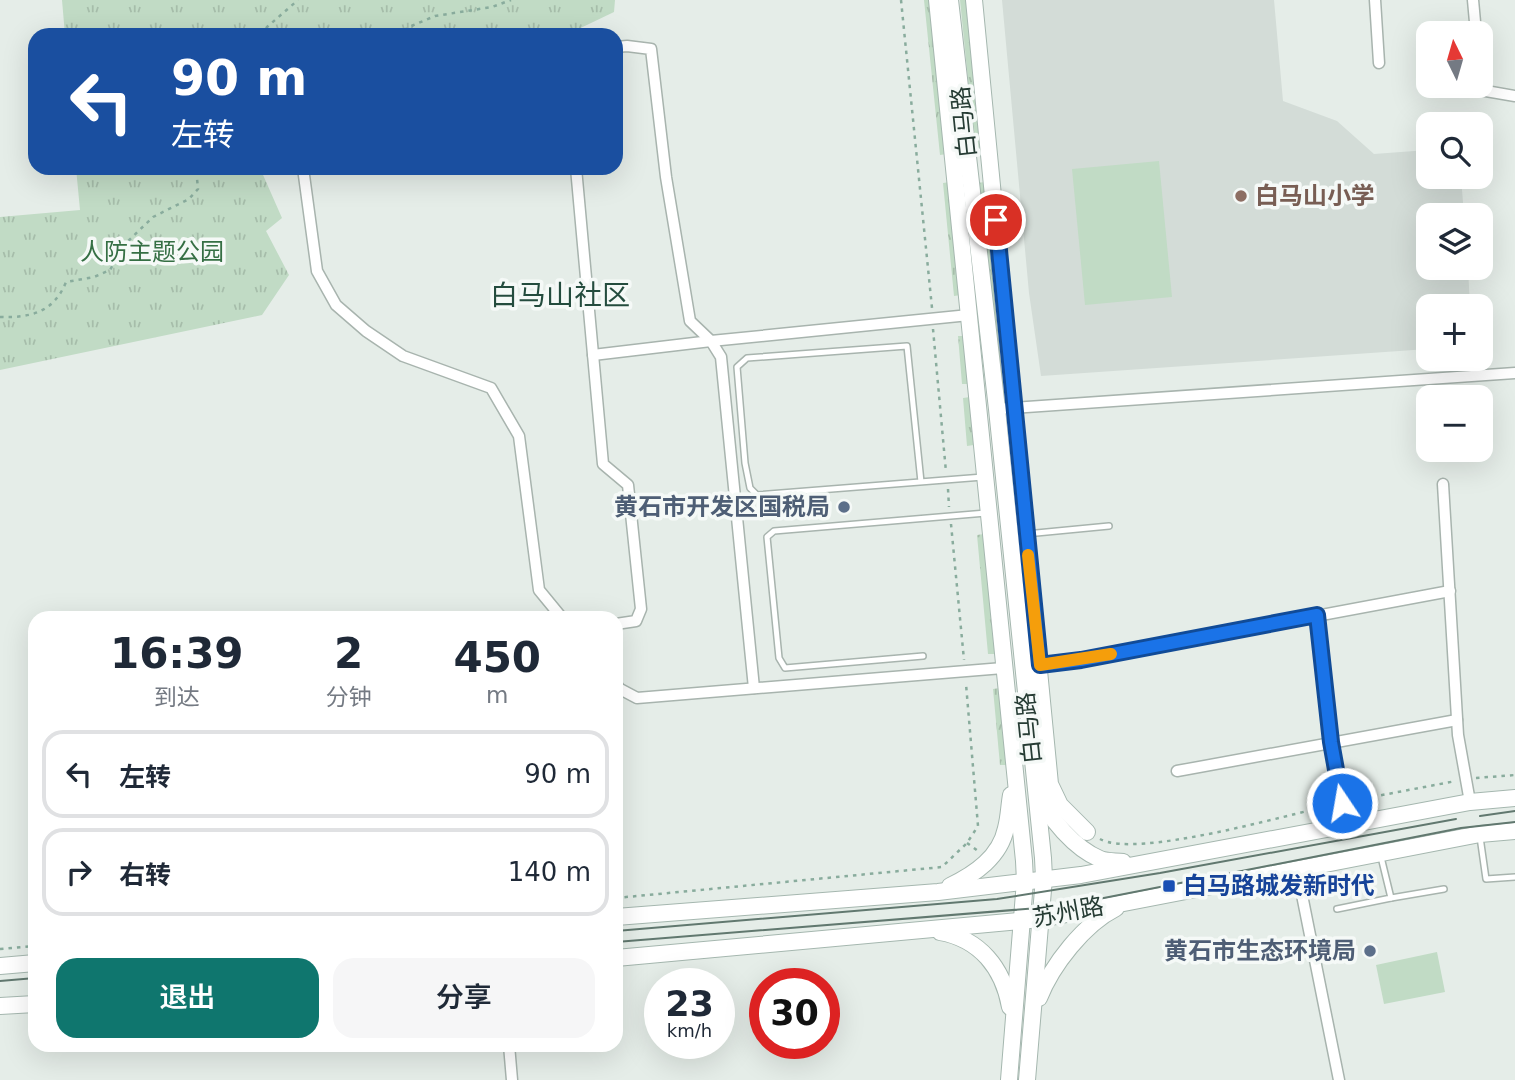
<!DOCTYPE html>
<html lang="zh">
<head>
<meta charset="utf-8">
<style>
  :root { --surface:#fff; --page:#f6f6f7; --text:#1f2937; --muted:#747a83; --line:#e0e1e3; --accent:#0f766e }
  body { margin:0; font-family:"DejaVu Sans","Noto Sans SC",sans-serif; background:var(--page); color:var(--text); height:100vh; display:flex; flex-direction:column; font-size:26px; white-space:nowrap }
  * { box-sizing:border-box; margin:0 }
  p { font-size:23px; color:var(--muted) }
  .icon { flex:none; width:38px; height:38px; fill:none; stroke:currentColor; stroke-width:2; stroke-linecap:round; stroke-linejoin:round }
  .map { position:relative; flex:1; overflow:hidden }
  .sheet { position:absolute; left:28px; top:611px; width:595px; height:441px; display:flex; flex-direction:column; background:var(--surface); border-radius:21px; box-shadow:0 7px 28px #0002 }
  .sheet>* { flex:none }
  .hud { position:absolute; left:28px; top:28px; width:595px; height:147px; border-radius:21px; box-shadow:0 7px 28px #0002; background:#1a4fa0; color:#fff; overflow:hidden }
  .needle { width:46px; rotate:355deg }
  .buttons { position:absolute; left:1416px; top:21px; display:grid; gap:14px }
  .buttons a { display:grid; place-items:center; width:77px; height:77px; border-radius:14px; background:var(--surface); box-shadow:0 7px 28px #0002; font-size:35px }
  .speed { position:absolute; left:644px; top:968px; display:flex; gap:14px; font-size:35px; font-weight:700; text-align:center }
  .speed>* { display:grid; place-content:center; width:91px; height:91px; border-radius:50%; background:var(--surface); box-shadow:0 7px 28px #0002; line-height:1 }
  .speed small { font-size:18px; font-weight:400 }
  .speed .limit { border:10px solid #d22; background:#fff; color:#111 }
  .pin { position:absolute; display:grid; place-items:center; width:60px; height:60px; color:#fff; margin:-30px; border:4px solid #fff; border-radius:50%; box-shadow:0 2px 7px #0007 }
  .me { position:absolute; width:77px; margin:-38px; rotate:348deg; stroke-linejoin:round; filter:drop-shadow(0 0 5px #0008) }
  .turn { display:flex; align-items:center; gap:24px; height:147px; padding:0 28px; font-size:32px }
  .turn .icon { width:91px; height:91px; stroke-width:2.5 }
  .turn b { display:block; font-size:49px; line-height:60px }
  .eta { display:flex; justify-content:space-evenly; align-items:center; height:119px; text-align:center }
  .eta b { font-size:42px; font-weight:600; line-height:49px }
  .action { display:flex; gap:14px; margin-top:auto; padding:14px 28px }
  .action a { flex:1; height:80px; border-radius:21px; background:var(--accent); color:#fff; font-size:28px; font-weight:600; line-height:80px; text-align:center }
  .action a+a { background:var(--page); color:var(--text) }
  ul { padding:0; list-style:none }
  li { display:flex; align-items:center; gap:21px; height:88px; margin:0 14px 10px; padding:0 14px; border:4px solid var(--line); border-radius:21px }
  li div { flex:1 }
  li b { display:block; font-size:26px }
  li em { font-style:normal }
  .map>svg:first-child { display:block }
  .built { fill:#d3dcd7 }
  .grass { fill:url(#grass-tufts) }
  .garden { fill:#c1dbc5 }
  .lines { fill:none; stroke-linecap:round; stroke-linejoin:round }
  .lane-casing { stroke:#a8b4ae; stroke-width:8 }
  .street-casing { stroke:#a8b4ae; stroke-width:13 }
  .secondary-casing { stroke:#a5b7af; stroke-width:18 }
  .path { stroke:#89ac9d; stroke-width:2.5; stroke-dasharray:3.5 5; stroke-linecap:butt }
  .lane { stroke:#fff; stroke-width:5 }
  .street { stroke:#fff; stroke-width:10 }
  .secondary { stroke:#fff; stroke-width:16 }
  .tram { stroke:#61786f; stroke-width:2 }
  .route-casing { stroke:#114b97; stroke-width:18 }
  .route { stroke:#1a73e8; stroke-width:12 }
  .slow { stroke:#f59e0b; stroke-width:12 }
  .education-dot { fill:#8d6e63; stroke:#f5f9f7; stroke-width:2.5 }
  .service-dot { fill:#5c6f8a; stroke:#f5f9f7; stroke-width:2.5 }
  .transit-dot { fill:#1a4fb4; stroke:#f5f9f7; stroke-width:2.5 }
  .labels { text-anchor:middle; stroke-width:7; stroke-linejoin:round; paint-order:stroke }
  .street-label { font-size:24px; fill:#263c34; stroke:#f5f9f7 }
  .education-label { font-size:24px; font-weight:bold; fill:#785e54; stroke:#f5f9f7; text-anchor:start }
  .park-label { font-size:24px; fill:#356f44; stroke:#f5f9f7 }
  .service-label { font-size:24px; font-weight:bold; fill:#4e5e75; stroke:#f5f9f7; text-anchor:end }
  .transit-label { font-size:24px; font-weight:bold; fill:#164399; stroke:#f5f9f7; text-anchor:start }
  .quarter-label { font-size:28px; fill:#244c3e; stroke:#f5f9f7 }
</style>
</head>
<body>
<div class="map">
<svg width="1515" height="1080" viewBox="0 0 1515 1080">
  <defs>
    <pattern id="grass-tufts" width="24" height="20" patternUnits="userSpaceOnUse" patternTransform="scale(1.75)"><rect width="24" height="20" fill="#c1dbc5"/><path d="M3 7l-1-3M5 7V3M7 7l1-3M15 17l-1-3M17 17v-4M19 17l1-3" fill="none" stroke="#a6bdaa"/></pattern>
  </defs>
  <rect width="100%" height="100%" fill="#e5ede8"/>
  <polygon class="built" points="1002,0 1274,0 1283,101 1337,121 1374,154 1428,150 1428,177 1461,177 1464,215 1428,215 1428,268 1468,268 1470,306 1428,306 1428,349 1041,376 1029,293"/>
  <g class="grass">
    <polygon points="62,0 615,0 614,12 566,35 65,35"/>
    <polygon points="924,0 932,0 947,154 940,155"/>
    <polygon points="960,0 967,0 982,147 975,148"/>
    <polygon points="76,168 260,168 282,218 266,231 289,275 262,315 0,370 0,217 80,210"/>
    <polygon points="950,182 961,295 954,296 943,183"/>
    <polygon points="985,182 1004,376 996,377 977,183"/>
    <polygon points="958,336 965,336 969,384 962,384"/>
    <polygon points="970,397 974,445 967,446 963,398"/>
    <polygon points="984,534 995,654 988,654 977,535"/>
    <polygon points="1000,688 1008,765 1000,765 993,689"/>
  </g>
  <g class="garden">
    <polygon points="1159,161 1172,297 1085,305 1072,169"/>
    <polygon points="1437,952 1445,992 1384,1004 1376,965"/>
  </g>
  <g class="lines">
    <defs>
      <g id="lane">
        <polyline points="921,482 907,346 747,358 737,367 745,463 750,488 757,495 983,477"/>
        <polyline points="1026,534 1109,526"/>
        <polyline points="923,656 785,668 779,658 767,537 774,531 986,513"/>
        <polyline points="1480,837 1486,879 1515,877"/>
        <polyline points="1391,898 1444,889"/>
        <polyline points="1337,909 1391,898 1381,857"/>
      </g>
      <g id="street">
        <polyline points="1375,0 1379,63"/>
        <polyline points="1473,0 1476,33"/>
        <polyline points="616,47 627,46 651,49 666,177 690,321 711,341"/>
        <polyline points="1479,86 1480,90 1515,96"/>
        <polyline points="303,168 317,271 336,305 366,331 403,356 491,388 519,436 539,590 562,618"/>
        <polyline points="576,168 603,464 628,485 641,609 636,621 616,624"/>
        <polyline points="593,355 711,341"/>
        <polyline points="997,409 1515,373"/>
        <polyline points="1443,484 1458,735 1470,802"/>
        <path d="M1317 615C1324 682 1325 760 1351 823"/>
        <polyline points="1040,665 1081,660 1450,591"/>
        <polyline points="616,684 620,689 637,698 1003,668"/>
        <polyline points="754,688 721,357 711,341 969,315"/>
        <polyline points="1177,771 1457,720"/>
        <polyline points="1297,870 1339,1080"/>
        <polyline points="509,1045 512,1080"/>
      </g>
      <g id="secondary">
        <polyline points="937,0 1024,861 1025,881 1009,1080"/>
        <polyline points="950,0 997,409 1043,858 1044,878 1027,1080"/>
        <polyline points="974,0 1050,784 1060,805 1087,832"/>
        <path d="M1040 793C1047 818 1076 849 1100 859 1107 862 1116 861 1123 862"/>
        <path d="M950 886C975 874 1000 857 1006 828 1009 817 1009 806 1011 795"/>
        <polyline points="616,917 938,892 1081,875 1470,802 1515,798"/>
        <path d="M940 932C980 939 1003 968 1010 1007"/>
        <polyline points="616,958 1041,919 1480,834 1515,831"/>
        <polyline points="0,966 35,963"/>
        <path d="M1039 998C1052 965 1084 924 1116 908"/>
        <polyline points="0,1006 35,1004"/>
      </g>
    </defs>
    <use href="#lane" class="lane-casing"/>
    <use href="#street" class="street-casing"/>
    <use href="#secondary" class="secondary-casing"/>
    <g class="path">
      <polyline points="901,0 932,308"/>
      <polyline points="261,35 267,27 298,0"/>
      <polyline points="397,35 409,27 435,16 492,7 511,0"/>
      <path d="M0 317C31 318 54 312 66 282L94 277 110 270 124 245 153 217 189 199 198 189 196 168"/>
      <polyline points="933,329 946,472"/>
      <polyline points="948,489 949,507"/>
      <polyline points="951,524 964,660"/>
      <polyline points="1476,778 1515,775"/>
      <polyline points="1356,800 1456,781"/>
      <path d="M1100 839C1135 859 1287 815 1332 805"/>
      <polyline points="967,843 978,851"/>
      <polyline points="616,898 942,867 967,843 978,826 966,684"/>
      <polyline points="0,949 35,946"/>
    </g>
    <use href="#lane" class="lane"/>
    <use href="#street" class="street"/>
    <use href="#secondary" class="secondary"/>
    <g class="tram">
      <polyline points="1480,816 1515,811"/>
      <polyline points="616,931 997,899 1160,873 1456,819"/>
      <polyline points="616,942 1063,906 1461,828 1515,822"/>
      <polyline points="0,981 35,978"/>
    </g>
  </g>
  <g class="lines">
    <defs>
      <polyline id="route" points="996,220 1040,665 1081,660 1317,615 1331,742 1342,803"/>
    </defs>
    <use href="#route" class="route-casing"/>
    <use href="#route" class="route"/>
    <polyline class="slow" points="1028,555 1040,665 1111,654"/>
  </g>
  <circle class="education-dot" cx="1241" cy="196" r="7"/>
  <g class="service-dot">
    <circle cx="844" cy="507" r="7"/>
    <circle cx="1370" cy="951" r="7"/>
  </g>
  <rect class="transit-dot" x="1162" y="879" width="14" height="14" rx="3.5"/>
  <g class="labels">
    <g class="street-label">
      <text transform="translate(964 122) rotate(-96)" y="8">白马路</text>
      <text transform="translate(1029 728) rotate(-96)" y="8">白马路</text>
      <text transform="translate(1068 912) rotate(-10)" y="8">苏州路</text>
    </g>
    <g class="education-label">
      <text x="1255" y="204">白马山小学</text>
    </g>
    <g class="park-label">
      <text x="152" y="260">人防主题公园</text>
    </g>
    <g class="service-label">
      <text x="830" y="515">黄石市开发区国税局</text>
      <text x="1356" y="959">黄石市生态环境局</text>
    </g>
    <g class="transit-label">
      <text x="1183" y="894">白马路城发新时代</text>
    </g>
    <g class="quarter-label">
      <text x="560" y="305">白马山社区</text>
    </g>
  </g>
</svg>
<div class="buttons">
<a><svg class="needle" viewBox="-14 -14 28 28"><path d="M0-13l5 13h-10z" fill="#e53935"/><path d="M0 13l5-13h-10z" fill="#747a83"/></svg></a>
<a><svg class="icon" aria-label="search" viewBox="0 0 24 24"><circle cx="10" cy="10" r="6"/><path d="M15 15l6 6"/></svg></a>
<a><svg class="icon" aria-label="layers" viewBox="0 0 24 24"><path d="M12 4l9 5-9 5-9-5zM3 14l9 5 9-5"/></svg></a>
<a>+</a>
<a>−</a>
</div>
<div class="speed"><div>23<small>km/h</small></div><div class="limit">30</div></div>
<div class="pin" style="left:996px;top:220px;background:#d93025"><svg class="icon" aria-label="arrive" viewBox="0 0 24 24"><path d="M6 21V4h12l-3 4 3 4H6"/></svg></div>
<svg class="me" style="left:1342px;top:803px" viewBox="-20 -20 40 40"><circle r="17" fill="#1a73e8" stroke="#fff" stroke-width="3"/><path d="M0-11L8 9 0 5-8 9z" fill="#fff"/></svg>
<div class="hud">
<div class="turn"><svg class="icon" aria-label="left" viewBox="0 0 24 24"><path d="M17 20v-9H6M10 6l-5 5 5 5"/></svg><div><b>90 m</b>左转</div></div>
</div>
<section class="sheet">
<div class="eta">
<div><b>16:39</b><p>到达</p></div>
<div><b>2</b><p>分钟</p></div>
<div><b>450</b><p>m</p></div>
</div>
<ul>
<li><svg class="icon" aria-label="left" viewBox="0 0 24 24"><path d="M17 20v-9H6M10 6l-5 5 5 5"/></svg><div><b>左转</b></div><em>90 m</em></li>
<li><svg class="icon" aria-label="right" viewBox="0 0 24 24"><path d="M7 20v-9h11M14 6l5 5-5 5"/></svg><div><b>右转</b></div><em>140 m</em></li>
</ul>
<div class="action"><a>退出</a><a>分享</a></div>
</section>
</div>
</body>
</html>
